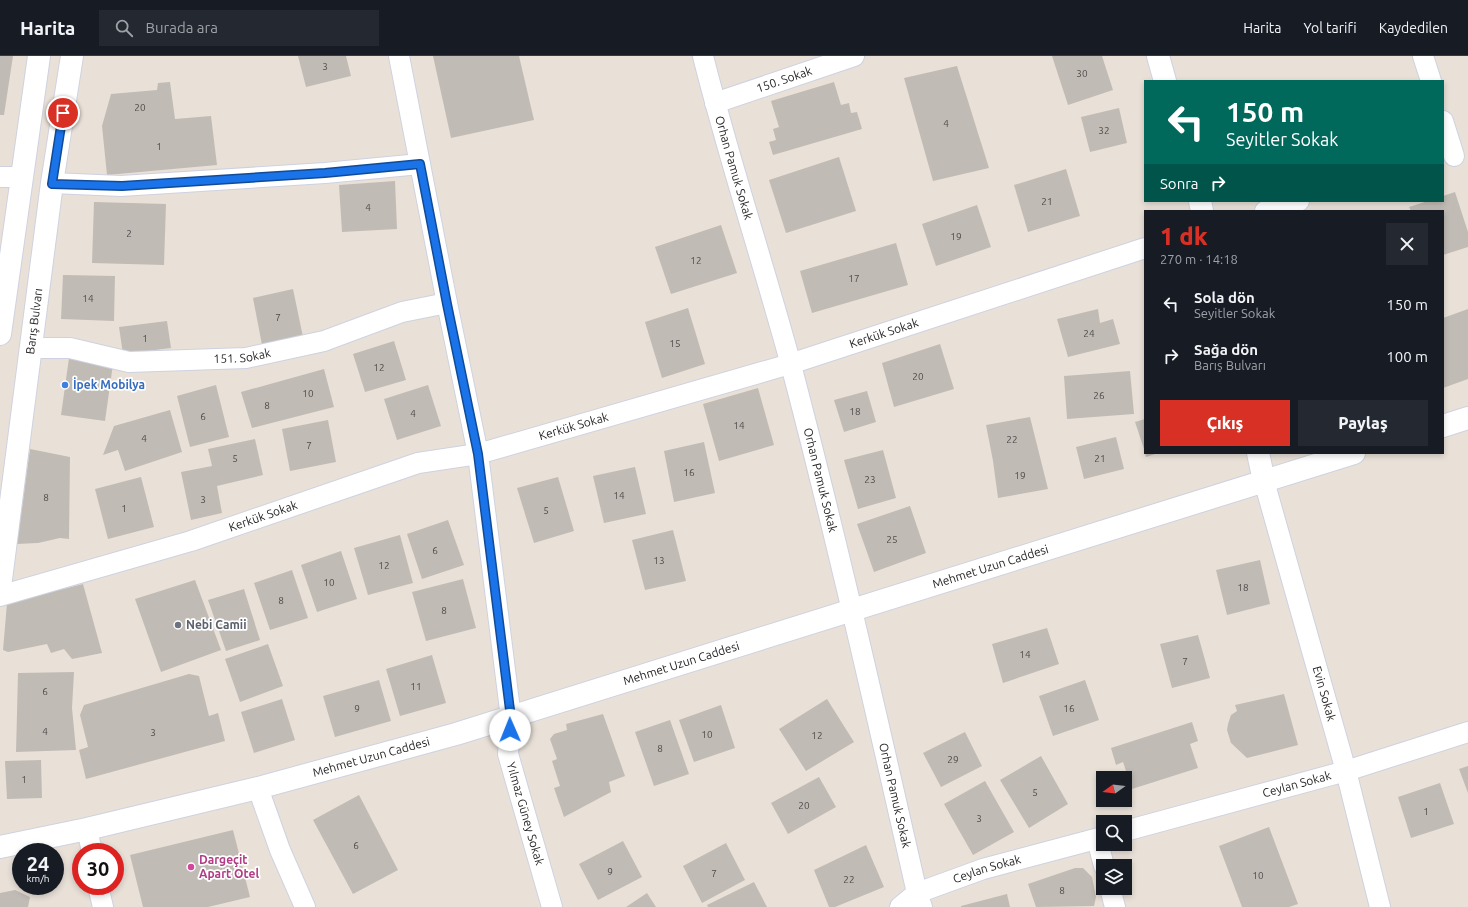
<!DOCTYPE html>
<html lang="tr">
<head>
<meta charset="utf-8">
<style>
  :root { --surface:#171b24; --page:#242831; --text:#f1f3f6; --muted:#9ea1a6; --line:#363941; --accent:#d93025 }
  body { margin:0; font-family:Ubuntu,sans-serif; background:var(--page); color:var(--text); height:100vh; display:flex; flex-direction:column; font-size:15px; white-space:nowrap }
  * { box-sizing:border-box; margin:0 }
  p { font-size:13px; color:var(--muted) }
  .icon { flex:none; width:22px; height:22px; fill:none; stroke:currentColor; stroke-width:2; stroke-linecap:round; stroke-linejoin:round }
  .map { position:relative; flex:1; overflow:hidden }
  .panel { position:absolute; left:1144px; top:154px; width:300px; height:244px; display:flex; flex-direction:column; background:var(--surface); border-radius:0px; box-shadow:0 2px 6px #0003 }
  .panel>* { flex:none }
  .top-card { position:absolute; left:1144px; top:24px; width:300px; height:122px; border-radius:0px; box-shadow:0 2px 6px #0003; background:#00695c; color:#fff; overflow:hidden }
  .needle { width:26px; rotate:255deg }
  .controls { position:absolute; left:1096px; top:715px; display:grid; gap:8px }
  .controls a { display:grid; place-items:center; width:36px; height:36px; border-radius:0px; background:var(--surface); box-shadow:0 2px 6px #0003; font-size:20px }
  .speed { position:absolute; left:12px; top:787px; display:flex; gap:8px; font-size:20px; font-weight:700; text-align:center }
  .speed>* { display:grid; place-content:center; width:52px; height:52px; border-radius:50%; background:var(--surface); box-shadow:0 2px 6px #0003; line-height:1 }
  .speed small { font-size:10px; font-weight:400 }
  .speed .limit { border:6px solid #d22; background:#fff; color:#111 }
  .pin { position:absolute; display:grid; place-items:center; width:34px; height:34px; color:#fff; margin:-17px; border:2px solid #fff; border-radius:50%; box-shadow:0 1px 4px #0007 }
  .me { position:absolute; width:44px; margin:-22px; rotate:359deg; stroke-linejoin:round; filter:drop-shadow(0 0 3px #0008) }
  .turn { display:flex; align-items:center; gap:14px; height:84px; padding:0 16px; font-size:18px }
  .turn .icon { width:52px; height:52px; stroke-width:2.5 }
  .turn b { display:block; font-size:28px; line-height:34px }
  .then { display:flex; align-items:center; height:38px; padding:0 16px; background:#0003; gap:8px; font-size:15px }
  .round { display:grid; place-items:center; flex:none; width:42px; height:42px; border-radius:0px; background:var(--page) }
  .headline { display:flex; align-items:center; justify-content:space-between; height:68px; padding:0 16px }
  h1 { font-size:24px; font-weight:800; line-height:30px; color:var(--accent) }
  .action { display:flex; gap:8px; margin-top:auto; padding:8px 16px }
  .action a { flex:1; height:46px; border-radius:0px; background:var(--accent); color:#fff; font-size:16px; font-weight:800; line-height:46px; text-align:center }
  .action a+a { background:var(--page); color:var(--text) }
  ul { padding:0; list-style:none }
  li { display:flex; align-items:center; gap:12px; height:52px; padding:0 16px }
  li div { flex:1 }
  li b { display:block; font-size:15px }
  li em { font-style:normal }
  header { display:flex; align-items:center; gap:24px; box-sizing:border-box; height:56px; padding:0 20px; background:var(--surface); border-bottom:1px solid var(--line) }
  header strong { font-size:19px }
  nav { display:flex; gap:22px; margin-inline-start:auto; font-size:14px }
  .search { width:280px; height:36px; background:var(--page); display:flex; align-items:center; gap:10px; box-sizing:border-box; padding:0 14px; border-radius:0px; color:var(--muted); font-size:15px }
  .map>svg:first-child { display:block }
  .building { fill:#c1bbb5 }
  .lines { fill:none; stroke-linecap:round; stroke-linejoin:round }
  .street-casing { stroke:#ced2e0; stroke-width:22 }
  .secondary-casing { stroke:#ced2e0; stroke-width:24 }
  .street { stroke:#fff; stroke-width:20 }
  .secondary { stroke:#fff; stroke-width:22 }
  .route-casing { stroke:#114b97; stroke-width:10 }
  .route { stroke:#1a73e8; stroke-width:7 }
  .shop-dot { fill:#3f7fe0; stroke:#fff; stroke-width:1.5 }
  .worship-dot { fill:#6b7280; stroke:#fff; stroke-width:1.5 }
  .hotel-dot { fill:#d1479c; stroke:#fff; stroke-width:1.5 }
  .labels { text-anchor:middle; stroke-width:3.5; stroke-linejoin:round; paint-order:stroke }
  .number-label { font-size:10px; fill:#4e4c4a }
  .street-label { font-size:12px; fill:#272727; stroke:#fff }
  .shop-label { font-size:12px; font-weight:bold; fill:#366cbe; stroke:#fff; text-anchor:start }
  .worship-label { font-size:12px; font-weight:bold; fill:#5b616d; stroke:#fff; text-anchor:start }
  .hotel-label { font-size:12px; font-weight:bold; fill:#b23c85; stroke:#fff; text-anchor:start }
</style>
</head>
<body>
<header>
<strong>Harita</strong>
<div class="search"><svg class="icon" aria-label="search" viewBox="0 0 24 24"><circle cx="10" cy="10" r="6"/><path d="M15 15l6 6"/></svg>Burada ara</div>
<nav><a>Harita</a><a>Yol tarifi</a><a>Kaydedilen</a></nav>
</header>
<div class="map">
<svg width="1468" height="851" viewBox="0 0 1468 851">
  <rect width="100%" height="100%" fill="#e9e1d8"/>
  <g class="building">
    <polygon points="0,0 13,0 4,59 0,59"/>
    <polygon points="298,0 346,0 351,20 306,31"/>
    <polygon points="433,0 519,0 534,64 451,82"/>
    <polygon points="1052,0 1102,0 1113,34 1068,49"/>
    <polygon points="957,10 989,112 933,125 904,22"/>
    <polygon points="170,26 175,63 211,60 217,109 107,119 102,70 111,38 157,34 158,27"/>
    <polygon points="834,26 841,49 849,47 851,57 857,56 862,73 773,99 769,86 776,84 773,73 779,71 771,45"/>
    <polygon points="1119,52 1127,87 1090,96 1081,61"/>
    <polygon points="839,101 856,155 786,177 769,124"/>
    <polygon points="1066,113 1080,160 1028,176 1014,129"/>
    <polygon points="395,125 397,173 342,176 339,129"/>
    <polygon points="1455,136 1468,176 1468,191 1443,199 1443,155 1411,155 1409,151 1428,145 1443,145 1443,140"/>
    <polygon points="94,146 166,148 164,209 92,207"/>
    <polygon points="977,149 991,191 936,210 922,168"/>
    <polygon points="721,169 737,217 671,238 655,191"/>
    <polygon points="896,187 908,229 812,257 800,215"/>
    <polygon points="63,219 115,220 114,265 61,263"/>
    <polygon points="293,233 303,281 262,289 253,242"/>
    <polygon points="688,252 705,308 662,322 645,266"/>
    <polygon points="1098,253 1100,267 1113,263 1120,288 1068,301 1057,263"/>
    <polygon points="1468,253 1468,323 1443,332 1443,262"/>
    <polygon points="167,265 171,292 123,298 119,271"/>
    <polygon points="394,285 406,324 365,336 353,298"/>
    <polygon points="940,288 954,333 894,351 882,307"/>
    <polygon points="69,302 113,308 105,365 61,359"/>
    <polygon points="324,313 334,351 252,372 241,336"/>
    <polygon points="1130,315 1134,358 1067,363 1064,320"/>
    <polygon points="216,329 229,381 190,391 177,340"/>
    <polygon points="428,329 441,370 397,384 384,343"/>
    <polygon points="758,332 774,389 719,405 703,348"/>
    <polygon points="867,335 876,366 844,376 834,344"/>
    <polygon points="170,354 182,396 125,415 118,394 103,399 114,370"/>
    <polygon points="1030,361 1048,433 998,442 993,405 986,369"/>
    <polygon points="1145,363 1145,396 1135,366"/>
    <polygon points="328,364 336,406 290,415 282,373"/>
    <polygon points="1116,381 1124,413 1084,423 1076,391"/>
    <polygon points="255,383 263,419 217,430 222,457 191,464 181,416 212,410 208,393"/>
    <polygon points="704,386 715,437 674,446 664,395"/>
    <polygon points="30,393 70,401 69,483 60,482 38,487 17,488"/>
    <polygon points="883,394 896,442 858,453 844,404"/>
    <polygon points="1145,397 1158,397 1146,401"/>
    <polygon points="635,411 646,458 604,467 593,420"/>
    <polygon points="141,421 154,471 108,483 95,433"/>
    <polygon points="558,421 574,475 534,487 517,432"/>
    <polygon points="910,450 926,497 874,516 857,468"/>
    <polygon points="448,464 464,509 422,523 407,478"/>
    <polygon points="673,474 686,525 645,534 632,484"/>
    <polygon points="400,479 413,527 368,539 354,492"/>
    <polygon points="341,495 357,543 317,556 301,509"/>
    <polygon points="1260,504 1270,548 1227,559 1216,514"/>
    <polygon points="292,514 308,562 270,574 254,527"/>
    <polygon points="463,523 476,572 426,585 412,536"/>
    <polygon points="195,524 221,594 161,616 135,543"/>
    <polygon points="83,528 102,597 72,603 64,593 51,597 47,588 8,596 3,594 7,547"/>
    <polygon points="244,533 260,584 226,595 208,544"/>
    <polygon points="1047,572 1059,608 1003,627 992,588"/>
    <polygon points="1198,579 1210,622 1172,632 1160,588"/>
    <polygon points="268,588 283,630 240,646 225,603"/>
    <polygon points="432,599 446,647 400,660 386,613"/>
    <polygon points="74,616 72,652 76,694 16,696 18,617"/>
    <polygon points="189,618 199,620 209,660 218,657 225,685 86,723 79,694 88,691 80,659 84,649"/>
    <polygon points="379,624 391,665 335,681 323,640"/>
    <polygon points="1085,624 1099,664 1053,680 1039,640"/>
    <polygon points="1284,638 1298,689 1247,702 1231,687 1227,674 1228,668 1231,659 1237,655 1235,649"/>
    <polygon points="282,643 295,684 254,697 241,656"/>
    <polygon points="827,643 854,686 806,715 779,673"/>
    <polygon points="721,649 735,692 694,706 679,664"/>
    <polygon points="603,658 625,720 609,726 611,736 564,761 554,732 560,730 552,705 557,703 550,683 554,678 567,674 566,668"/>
    <polygon points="670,664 689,718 654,730 635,676"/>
    <polygon points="1192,666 1198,685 1190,688 1198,712 1132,733 1123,706 1116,709 1111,692"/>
    <polygon points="965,676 982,710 941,731 923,697"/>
    <polygon points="1041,700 1068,748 1029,772 1000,724"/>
    <polygon points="41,704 42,742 7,743 5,705"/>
    <polygon points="1468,710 1468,737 1459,713"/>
    <polygon points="819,721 836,751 788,778 771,747"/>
    <polygon points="985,725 1014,776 973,799 944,748"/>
    <polygon points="1440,727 1454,768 1411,782 1398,741"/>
    <polygon points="359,739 398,814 353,838 313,764"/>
    <polygon points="1269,771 1298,848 1289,851 1242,851 1219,790"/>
    <polygon points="233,774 250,841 208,851 143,851 130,799"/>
    <polygon points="623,785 642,821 598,844 579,808"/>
    <polygon points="726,787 745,824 702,847 683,810"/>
    <polygon points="866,789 884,831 835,851 829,851 814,814"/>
    <polygon points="1075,812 1083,812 1092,821 1096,841 1094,850 1036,851 1028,828"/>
    <polygon points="754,826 767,851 708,851 707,849"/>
    <polygon points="15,834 30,841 28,851 0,851 0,837"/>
    <polygon points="647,837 656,851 626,851"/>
    <polygon points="1007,838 1010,851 961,851 961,850"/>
  </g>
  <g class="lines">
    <defs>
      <g id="street">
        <path id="s1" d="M399 0 447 247 478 398 511 662 508 698 552 851"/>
        <path id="s2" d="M703 0C729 104 763 206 791 309 837 484 877 661 917 837L922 851"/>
        <polyline points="1423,0 1431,25"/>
        <path id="s3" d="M715 47 854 0"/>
        <polyline points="1443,65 1454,100"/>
        <polyline points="0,121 22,121"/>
        <polyline points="52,127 121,130 325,117 420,108"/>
        <polyline points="1265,155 1299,145"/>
        <path id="s4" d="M30 292H70L129 306 246 302 324 285 402 256 447 247"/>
        <path id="s5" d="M1264 425 1346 715 1380 851"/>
        <path id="s6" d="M0 540 191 485 418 407 478 398 790 308 1145 192"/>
        <polyline points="258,732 280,794 305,851"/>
        <polyline points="87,773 92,796"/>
        <path id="s7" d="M1125 775 1346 715 1468 676"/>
        <polyline points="1097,783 1104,810"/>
        <polyline points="98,830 103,851"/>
        <polyline points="1110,832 1115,851"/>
        <path id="s8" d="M900 851 917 837 983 813 1103 781"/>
      </g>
      <g id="secondary">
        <polyline points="1158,0 1165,25"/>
        <polyline points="1200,145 1202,155"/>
        <polyline points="0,278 39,0"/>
        <polyline points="1443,370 1468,362"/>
        <polyline points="1258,397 1264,425"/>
        <path id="s9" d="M0 531 52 127 72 0"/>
        <path id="s10" d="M0 791 87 773 258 732 456 678 1354 397"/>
      </g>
    </defs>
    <use href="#street" class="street-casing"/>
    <use href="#secondary" class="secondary-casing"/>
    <use href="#street" class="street"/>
    <use href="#secondary" class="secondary"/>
  </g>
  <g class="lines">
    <defs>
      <polyline id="route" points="63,57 52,128 122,130 325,117 420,108 447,248 478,398 511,662 510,674"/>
    </defs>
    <use href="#route" class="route-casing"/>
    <use href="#route" class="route"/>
  </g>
  <circle class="shop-dot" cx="65" cy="329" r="4"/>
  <circle class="worship-dot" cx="178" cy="569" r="4"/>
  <circle class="hotel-dot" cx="191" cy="811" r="4"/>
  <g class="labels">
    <g class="number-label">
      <text x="325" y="14">3</text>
      <text x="1082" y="21">30</text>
      <text x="140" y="55">20</text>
      <text x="946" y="71">4</text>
      <text x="1104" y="78">32</text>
      <text x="159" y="94">1</text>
      <text x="1047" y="149">21</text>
      <text x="368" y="155">4</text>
      <text x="129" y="181">2</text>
      <text x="956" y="184">19</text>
      <text x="696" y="208">12</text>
      <text x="854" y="226">17</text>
      <text x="88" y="246">14</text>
      <text x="278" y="265">7</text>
      <text x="1089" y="281">24</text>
      <text x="145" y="286">1</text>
      <text x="675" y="291">15</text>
      <text x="379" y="315">12</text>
      <text x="918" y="324">20</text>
      <text x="308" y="341">10</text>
      <text x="1099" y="343">26</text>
      <text x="267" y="353">8</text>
      <text x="855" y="359">18</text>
      <text x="413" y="361">4</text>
      <text x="203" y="364">6</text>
      <text x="739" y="373">14</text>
      <text x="144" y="386">4</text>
      <text x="1012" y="387">22</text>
      <text x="309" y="393">7</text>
      <text x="235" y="406">5</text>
      <text x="1100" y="406">21</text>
      <text x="689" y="420">16</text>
      <text x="1020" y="423">19</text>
      <text x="870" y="427">23</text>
      <text x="619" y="443">14</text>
      <text x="46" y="445">8</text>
      <text x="203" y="447">3</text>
      <text x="124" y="456">1</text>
      <text x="546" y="458">5</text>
      <text x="892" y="487">25</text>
      <text x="435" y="498">6</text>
      <text x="659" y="508">13</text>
      <text x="384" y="513">12</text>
      <text x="329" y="530">10</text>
      <text x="1243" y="535">18</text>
      <text x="281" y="548">8</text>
      <text x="444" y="558">8</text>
      <text x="1025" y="602">14</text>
      <text x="1185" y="609">7</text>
      <text x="416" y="634">11</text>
      <text x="45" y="639">6</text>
      <text x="357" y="656">9</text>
      <text x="1069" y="656">16</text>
      <text x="45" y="679">4</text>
      <text x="153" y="680">3</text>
      <text x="707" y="682">10</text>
      <text x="817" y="683">12</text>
      <text x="660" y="696">8</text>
      <text x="953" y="707">29</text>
      <text x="24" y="727">1</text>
      <text x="1035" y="740">5</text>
      <text x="804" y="753">20</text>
      <text x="1426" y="759">1</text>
      <text x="979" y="766">3</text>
      <text x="356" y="793">6</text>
      <text x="610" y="819">9</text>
      <text x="714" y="821">7</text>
      <text x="1258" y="823">10</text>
      <text x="849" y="827">22</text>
      <text x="1062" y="838">8</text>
    </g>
    <g class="street-label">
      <text dy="4" stroke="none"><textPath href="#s3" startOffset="73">150. Sokak</textPath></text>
      <text dy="4" stroke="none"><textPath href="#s2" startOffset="116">Orhan Pamuk Sokak</textPath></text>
      <text dy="4" stroke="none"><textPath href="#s9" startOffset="268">Barış Bulvarı</textPath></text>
      <text dy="4" stroke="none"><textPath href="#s6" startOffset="923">Kerkük Sokak</textPath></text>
      <text dy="4" stroke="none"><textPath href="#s4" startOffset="214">151. Sokak</textPath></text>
      <text dy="4" stroke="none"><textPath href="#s6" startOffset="599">Kerkük Sokak</textPath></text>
      <text dy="4" stroke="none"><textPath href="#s2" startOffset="440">Orhan Pamuk Sokak</textPath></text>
      <text dy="4" stroke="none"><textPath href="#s6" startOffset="275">Kerkük Sokak</textPath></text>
      <text dy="4" stroke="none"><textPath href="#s10" startOffset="1030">Mehmet Uzun Caddesi</textPath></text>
      <text dy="4" stroke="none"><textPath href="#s10" startOffset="706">Mehmet Uzun Caddesi</textPath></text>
      <text dy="4" stroke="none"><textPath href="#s5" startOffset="221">Evin Sokak</textPath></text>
      <text dy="4" stroke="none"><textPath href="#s10" startOffset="382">Mehmet Uzun Caddesi</textPath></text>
      <text dy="4" stroke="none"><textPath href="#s7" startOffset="178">Ceylan Sokak</textPath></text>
      <text dy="4" stroke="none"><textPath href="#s2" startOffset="764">Orhan Pamuk Sokak</textPath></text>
      <text dy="4" stroke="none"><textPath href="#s1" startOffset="770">Yılmaz Güney Sokak</textPath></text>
      <text dy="4" stroke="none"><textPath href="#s8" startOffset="96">Ceylan Sokak</textPath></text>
    </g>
    <g class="shop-label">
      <text x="73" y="333">İpek Mobilya</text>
    </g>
    <g class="worship-label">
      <text x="186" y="573">Nebi Camii</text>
    </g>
    <g class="hotel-label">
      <text x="199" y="808">Dargeçit<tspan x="199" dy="14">Apart Otel</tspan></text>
    </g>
  </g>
</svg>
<div class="controls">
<a><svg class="needle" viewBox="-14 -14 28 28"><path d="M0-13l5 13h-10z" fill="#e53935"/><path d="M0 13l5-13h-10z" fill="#9ea1a6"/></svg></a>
<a><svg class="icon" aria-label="search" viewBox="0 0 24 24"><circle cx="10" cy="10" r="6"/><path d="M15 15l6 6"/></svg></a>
<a><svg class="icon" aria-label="layers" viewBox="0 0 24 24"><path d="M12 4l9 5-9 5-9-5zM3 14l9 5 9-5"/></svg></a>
</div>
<div class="speed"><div>24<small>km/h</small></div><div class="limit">30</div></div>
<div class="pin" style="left:63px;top:57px;background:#d93025"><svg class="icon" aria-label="arrive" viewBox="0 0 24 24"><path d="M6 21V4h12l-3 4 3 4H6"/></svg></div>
<svg class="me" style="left:510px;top:674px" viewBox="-20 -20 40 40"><circle r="19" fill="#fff"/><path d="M0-13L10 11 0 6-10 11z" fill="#1a73e8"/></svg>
<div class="top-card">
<div class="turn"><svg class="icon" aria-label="left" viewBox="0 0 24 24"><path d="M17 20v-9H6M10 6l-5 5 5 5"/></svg><div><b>150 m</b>Seyitler Sokak</div></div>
<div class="then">Sonra<svg class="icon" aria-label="right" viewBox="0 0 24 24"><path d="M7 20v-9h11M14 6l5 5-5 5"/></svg></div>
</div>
<section class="panel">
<div class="headline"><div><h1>1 dk</h1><p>270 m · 14:18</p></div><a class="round"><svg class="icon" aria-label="close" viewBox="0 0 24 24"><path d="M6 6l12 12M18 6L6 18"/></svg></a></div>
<ul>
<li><svg class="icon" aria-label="left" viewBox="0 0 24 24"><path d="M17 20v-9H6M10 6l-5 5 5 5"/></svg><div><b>Sola dön</b><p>Seyitler Sokak</p></div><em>150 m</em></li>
<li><svg class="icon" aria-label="right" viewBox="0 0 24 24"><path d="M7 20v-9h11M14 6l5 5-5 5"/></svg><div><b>Sağa dön</b><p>Barış Bulvarı</p></div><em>100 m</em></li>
</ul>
<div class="action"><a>Çıkış</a><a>Paylaş</a></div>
</section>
</div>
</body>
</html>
